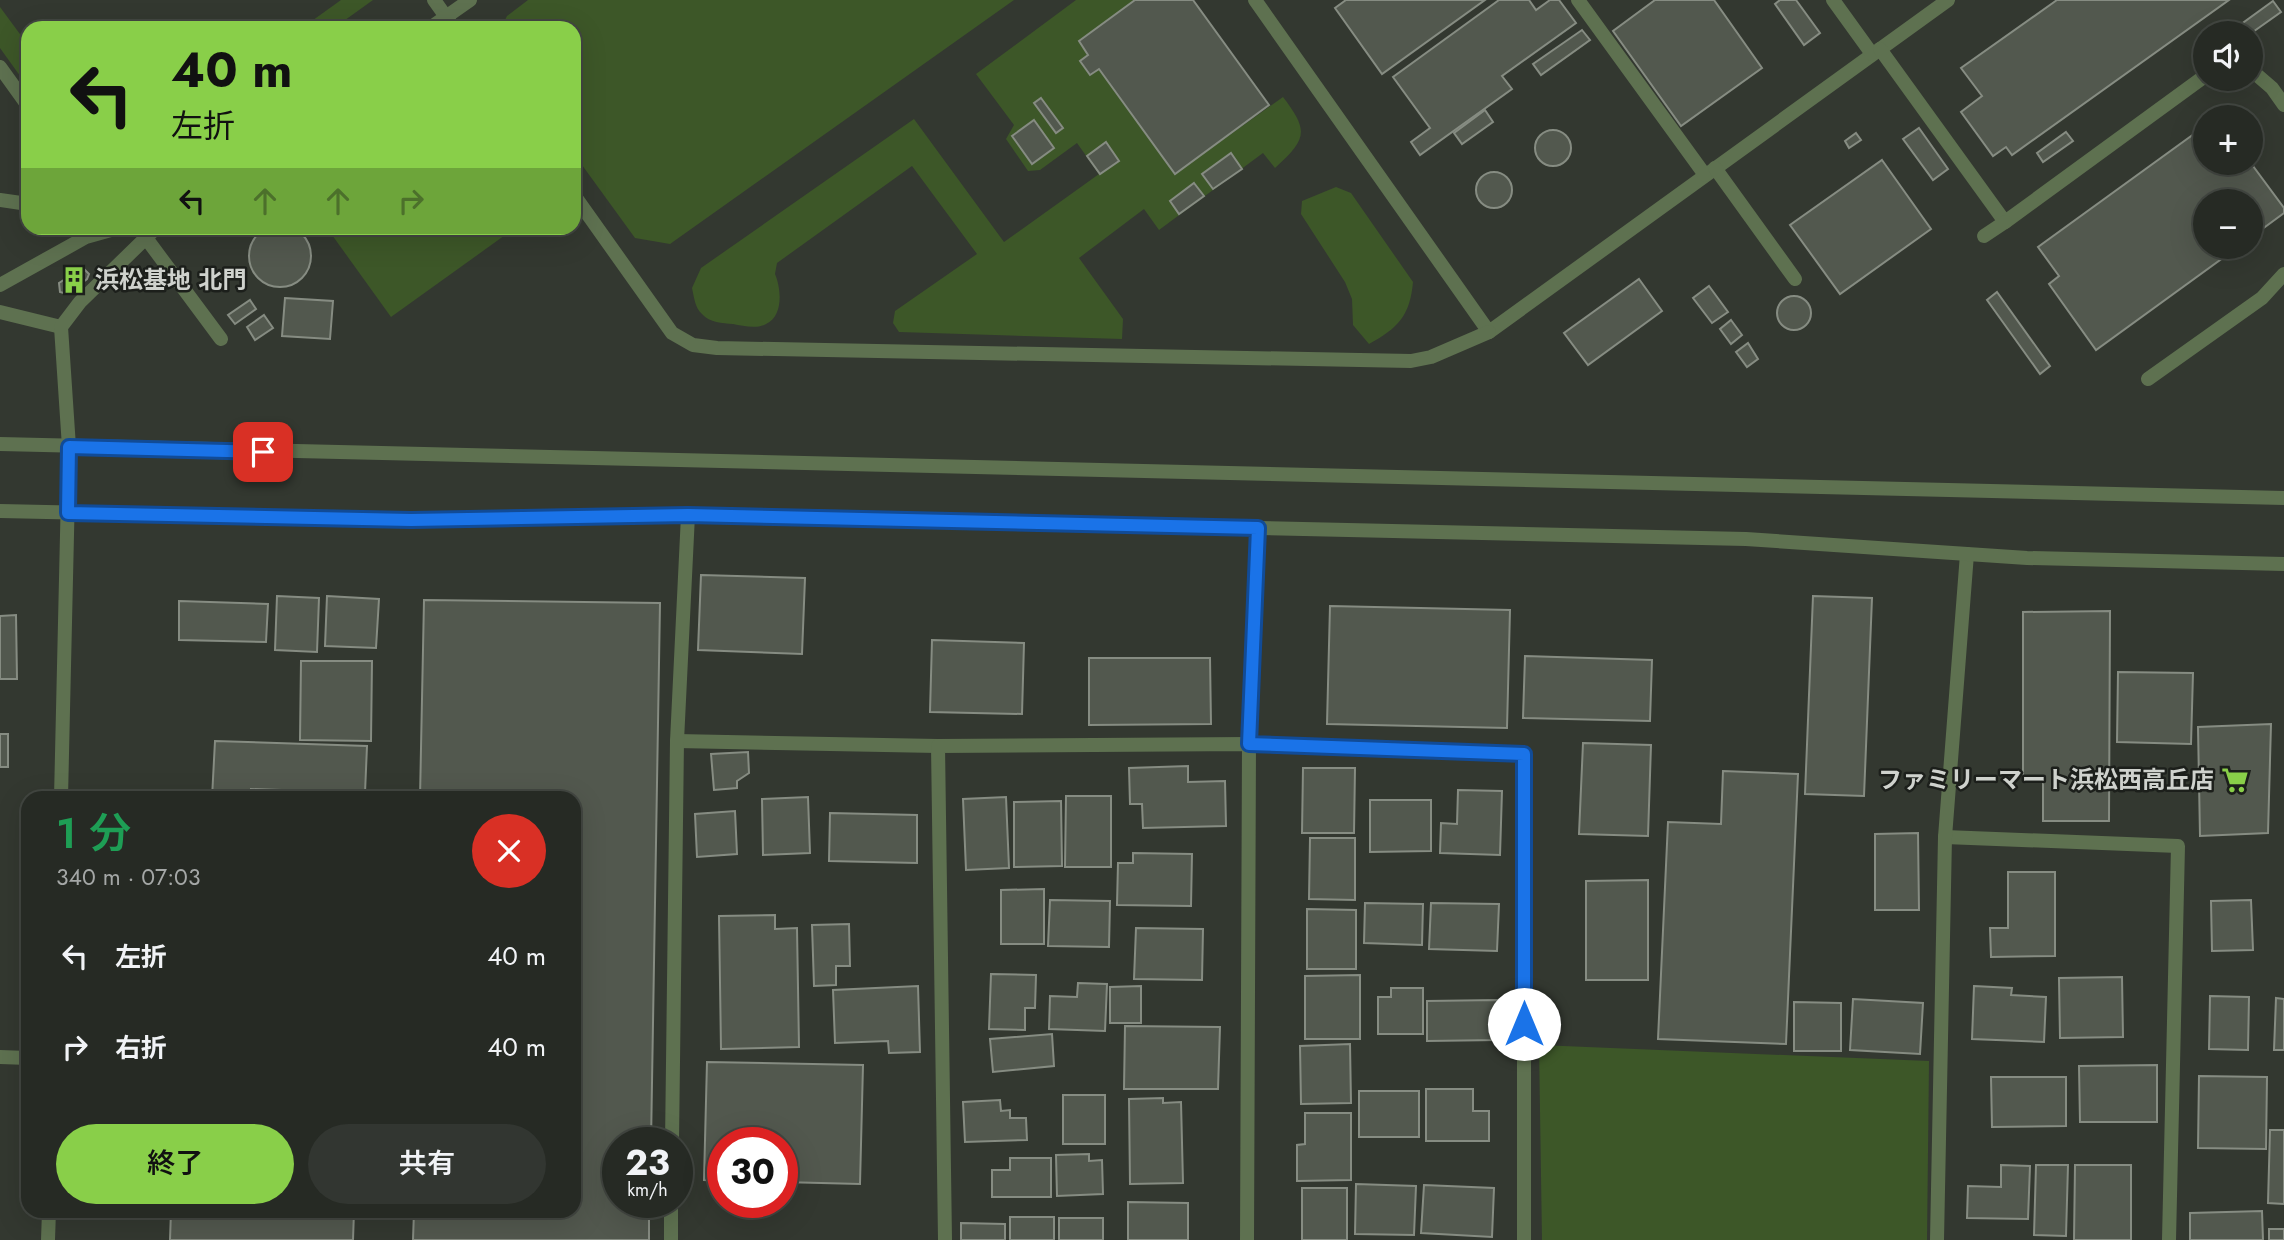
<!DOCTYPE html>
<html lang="ja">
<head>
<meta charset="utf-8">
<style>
  :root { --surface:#262a24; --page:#323631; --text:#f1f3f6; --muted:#a4a7a6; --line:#424641; --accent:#89cf49 }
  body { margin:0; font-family:Jost,"Noto Sans JP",sans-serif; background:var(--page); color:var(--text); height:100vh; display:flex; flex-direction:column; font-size:26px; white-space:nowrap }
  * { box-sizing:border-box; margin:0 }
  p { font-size:23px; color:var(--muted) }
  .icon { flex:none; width:38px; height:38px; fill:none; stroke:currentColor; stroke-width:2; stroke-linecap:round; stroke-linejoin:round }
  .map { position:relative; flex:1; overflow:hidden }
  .sheet { position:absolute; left:21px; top:791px; width:560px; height:427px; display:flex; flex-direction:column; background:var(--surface); border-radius:21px; box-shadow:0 7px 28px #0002,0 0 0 2px var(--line) }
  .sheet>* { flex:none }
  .top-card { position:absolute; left:21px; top:21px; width:560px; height:214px; border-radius:21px; box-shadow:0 7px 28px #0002,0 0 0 2px var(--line); background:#89cf49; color:#111; overflow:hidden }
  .controls { position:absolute; left:2193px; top:21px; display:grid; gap:14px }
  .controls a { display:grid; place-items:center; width:70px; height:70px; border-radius:50%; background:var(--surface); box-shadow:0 7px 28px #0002,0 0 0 2px var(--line); font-size:35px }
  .speed { position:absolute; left:602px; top:1127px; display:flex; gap:14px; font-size:35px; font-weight:700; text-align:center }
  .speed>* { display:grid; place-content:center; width:91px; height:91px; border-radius:50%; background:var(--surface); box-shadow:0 7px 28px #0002,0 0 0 2px var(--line); line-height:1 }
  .speed small { font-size:18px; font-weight:400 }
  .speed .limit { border:10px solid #d22; background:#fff; color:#111 }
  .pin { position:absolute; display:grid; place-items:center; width:60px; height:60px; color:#fff; margin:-30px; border-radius:14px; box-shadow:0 4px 10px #0006 }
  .me { position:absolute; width:77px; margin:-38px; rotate:0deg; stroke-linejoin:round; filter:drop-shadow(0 0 5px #0008) }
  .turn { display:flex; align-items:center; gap:24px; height:147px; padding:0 35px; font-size:32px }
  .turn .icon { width:91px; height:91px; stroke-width:2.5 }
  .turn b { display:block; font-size:49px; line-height:60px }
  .lanes { display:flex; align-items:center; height:66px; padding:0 35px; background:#0003; justify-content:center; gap:35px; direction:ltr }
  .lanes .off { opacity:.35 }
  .round { display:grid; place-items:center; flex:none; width:74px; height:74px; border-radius:37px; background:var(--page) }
  .headline { display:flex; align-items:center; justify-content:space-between; height:119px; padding:0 35px }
  h1 { font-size:42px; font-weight:600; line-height:52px; color:#1e9e55 }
  .button { display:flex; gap:14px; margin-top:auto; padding:14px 35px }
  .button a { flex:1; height:80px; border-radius:42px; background:var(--accent); color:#111; font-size:28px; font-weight:600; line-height:80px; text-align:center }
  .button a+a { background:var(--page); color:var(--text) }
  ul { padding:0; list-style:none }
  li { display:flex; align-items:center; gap:21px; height:91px; padding:0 35px }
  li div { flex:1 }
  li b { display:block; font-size:26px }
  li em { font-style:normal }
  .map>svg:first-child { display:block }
  .green { fill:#3d5728 }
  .building { fill:#52584e; stroke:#868c82; stroke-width:2 }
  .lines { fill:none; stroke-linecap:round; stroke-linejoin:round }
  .service { stroke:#5e7150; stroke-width:14 }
  .minor { stroke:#5e7150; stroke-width:14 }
  .tertiary { stroke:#5e7150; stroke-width:14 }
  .route-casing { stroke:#114b97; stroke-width:18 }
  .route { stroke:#1a73e8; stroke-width:12 }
  .labels { text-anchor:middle; stroke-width:5; stroke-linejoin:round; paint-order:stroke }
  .poi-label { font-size:24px; font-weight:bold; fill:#cfd2cd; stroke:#1c1f1b; text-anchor:start }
</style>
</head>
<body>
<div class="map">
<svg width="2284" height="1240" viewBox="0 0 2284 1240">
  <rect width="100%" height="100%" fill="#333830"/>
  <g class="green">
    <polygon points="341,0 373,0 334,28 302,28"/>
    <polygon points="528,0 1014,0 670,244 635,238 574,154 574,28 501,28 507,16"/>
    <path d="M1076 0H1135L1079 41 1088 55 1080 61 1090 75 1099 69 1175 174 1283 97C1309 131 1307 139 1275 168L1263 153 1159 230 1144 209 1079 258 1123 319 1122 339 899 332 893 323 895 311 977 254 912 166 777 263 775 274C781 288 784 316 766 324 757 329 743 326 733 324 722 323 710 323 702 314 695 308 694 297 692 288L701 268 914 119 1004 242 1099 174 1077 143 1040 170 1028 171 1006 139 1014 125 976 74Z"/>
    <polygon points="0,7 28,45 28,87 0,48"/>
    <path d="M1336 187 1351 193 1413 282C1410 316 1398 328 1369 344L1353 325 1352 299 1345 282 1301 214 1302 201Z"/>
    <polygon points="327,228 515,228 391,317"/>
    <polygon points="1539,1045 1929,1061 1927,1240 1542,1240"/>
  </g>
  <g class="building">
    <polygon points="1135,0 1193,0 1269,105 1175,174 1099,69 1090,75 1080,61 1088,55 1079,41"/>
    <polygon points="1346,0 1485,0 1382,74 1335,8"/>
    <polygon points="1499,0 1529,0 1536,10 1550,0 1559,0 1576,23 1502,76 1512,89 1420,155 1411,142 1430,128 1393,77"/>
    <polygon points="1655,0 1714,0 1762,68 1681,126 1613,31"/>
    <polygon points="1780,0 1796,0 1820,33 1804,45 1775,4"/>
    <polygon points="2057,0 2229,0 2012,155 2006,147 1993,156 1961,112 1982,96 1961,68"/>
    <polygon points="2273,1 2281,12 2250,34 2229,33"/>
    <polygon points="1582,30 1590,40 1541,75 1533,64"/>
    <polygon points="1041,98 1063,128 1056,133 1034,103"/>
    <polygon points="1485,110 1493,122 1462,144 1454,133"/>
    <polygon points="1034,120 1054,148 1032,164 1012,136"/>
    <polygon points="2205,126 2205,163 2250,162 2284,208 2284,213 2250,238 2250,201 2205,201 2205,247 2238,247 2096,350 2049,284 2059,276 2038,247"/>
    <polygon points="1919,128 1948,169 1933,180 1903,139"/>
    <circle cx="1553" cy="148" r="18"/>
    <polygon points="2066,132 2073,141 2043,162 2037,153"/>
    <polygon points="1856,133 1861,140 1849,148 1845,141"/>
    <polygon points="1106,142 1119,161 1100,174 1087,156"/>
    <polygon points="1231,153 1242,169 1213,189 1202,174"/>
    <polygon points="1882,160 1931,229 1840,294 1790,225"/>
    <circle cx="1494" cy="190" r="18"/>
    <polygon points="1194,183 1204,196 1179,214 1170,201"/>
    <circle cx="280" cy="256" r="31"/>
    <polygon points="83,268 89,274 87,279 67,294 60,292 59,283"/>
    <polygon points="1639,279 1662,311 1588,365 1564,333"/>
    <polygon points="1709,286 1728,312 1712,323 1693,298"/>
    <polygon points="1997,292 2050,366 2040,374 1987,300"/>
    <circle cx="1794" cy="313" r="17"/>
    <polygon points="285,298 333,301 330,339 282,336"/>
    <polygon points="250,300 256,309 235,324 228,315"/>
    <polygon points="264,315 273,328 255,340 247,327"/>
    <polygon points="1731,320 1742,335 1731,344 1720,329"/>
    <polygon points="1748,343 1758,359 1747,367 1736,352"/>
    <polygon points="701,575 805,578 802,654 698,650"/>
    <polygon points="277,596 319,598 317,652 275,650"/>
    <polygon points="327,596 379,599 376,648 325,646"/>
    <polygon points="1813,596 1872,598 1864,796 1805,794"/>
    <polygon points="424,600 660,603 651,1143 618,1143 618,1202 649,1202 649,1240 413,1240 414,1211 574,1211 574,798 420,798"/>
    <polygon points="179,601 268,604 266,642 179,640"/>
    <polygon points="1330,606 1510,610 1507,728 1327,724"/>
    <polygon points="2110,611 2109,821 2043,821 2043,778 2023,778 2023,612"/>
    <polygon points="16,615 17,679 0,679 0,616"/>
    <polygon points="932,640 1024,643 1022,714 930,712"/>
    <polygon points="1525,656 1652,660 1650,721 1523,718"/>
    <polygon points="1089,658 1210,658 1211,724 1089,725"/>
    <polygon points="301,661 372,661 371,741 300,740"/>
    <polygon points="2118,672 2193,673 2191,744 2117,742"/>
    <polygon points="2271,724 2268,833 2200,836 2198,727"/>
    <rect x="0" y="734" width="8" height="33"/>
    <polygon points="215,741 367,746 365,793 251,789 251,798 212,798"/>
    <polygon points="1583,743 1651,745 1648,836 1579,834"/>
    <polygon points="748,752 749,773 737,781 737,788 714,790 711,754"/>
    <polygon points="1188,766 1188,782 1225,781 1226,826 1143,828 1142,804 1130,804 1129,768"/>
    <polygon points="1303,768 1355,768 1354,833 1302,833"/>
    <polygon points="1723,771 1798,774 1786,1044 1658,1039 1668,822 1721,824"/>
    <polygon points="1458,790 1502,791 1500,855 1440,853 1441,823 1457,824"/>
    <polygon points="265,795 365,798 265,798"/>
    <polygon points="1066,796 1111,796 1111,867 1065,867"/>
    <polygon points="808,797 810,853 763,855 762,799"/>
    <polygon points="1006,797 1009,868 966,870 963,799"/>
    <polygon points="1370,800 1431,800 1431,851 1370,852"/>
    <polygon points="1061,801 1062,866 1014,867 1014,802"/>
    <polygon points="735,811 737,854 697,857 695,814"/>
    <polygon points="830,813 917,815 917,863 829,861"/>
    <polygon points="1918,833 1919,910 1875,910 1875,834"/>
    <polygon points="1310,838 1355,838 1355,900 1309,899"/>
    <polygon points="1133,853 1192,854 1191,906 1117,905 1118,863 1133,863"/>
    <polygon points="2008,872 2055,872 2055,956 1991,957 1990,928 2008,928"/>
    <polygon points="1648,880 1648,980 1586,980 1586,881"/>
    <polygon points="1044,889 1044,944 1001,944 1001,890"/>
    <polygon points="1050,900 1110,901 1109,947 1048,946"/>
    <polygon points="2251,900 2253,950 2212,951 2211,901"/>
    <polygon points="1365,903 1423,904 1422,945 1364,943"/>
    <polygon points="1431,903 1499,904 1497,951 1429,949"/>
    <polygon points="1307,909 1356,910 1356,969 1307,969"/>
    <polygon points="775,915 775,929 797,928 799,1047 721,1049 719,916"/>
    <polygon points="849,924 850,966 836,966 836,985 814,986 812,925"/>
    <polygon points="1136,928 1203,929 1202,980 1134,979"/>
    <polygon points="991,974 1036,975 1035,1008 1025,1008 1025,1030 989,1029"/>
    <polygon points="1360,975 1360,1039 1305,1039 1305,976"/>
    <polygon points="2122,977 2123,1037 2060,1038 2059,978"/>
    <polygon points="1078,983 1107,984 1105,1031 1049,1029 1050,996 1077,997"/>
    <polygon points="918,986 920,1052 889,1053 888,1041 835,1043 833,990"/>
    <polygon points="1141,986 1141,1023 1110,1023 1110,987"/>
    <polygon points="1974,986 2012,988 2011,995 2046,997 2044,1042 1972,1039"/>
    <polygon points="1391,988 1423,988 1423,1034 1378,1034 1378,997 1391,997"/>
    <polygon points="2210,996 2249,997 2248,1050 2209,1049"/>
    <polygon points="2276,998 2284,999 2284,1050 2274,1050"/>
    <polygon points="1853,999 1923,1003 1920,1054 1850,1050"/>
    <polygon points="1497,1000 1498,1040 1427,1041 1427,1001"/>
    <polygon points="1794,1002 1841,1003 1841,1051 1794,1051"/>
    <polygon points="1125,1026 1220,1027 1218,1089 1124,1089"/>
    <polygon points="1052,1034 1054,1066 993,1072 990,1039"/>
    <polygon points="1350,1044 1351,1103 1301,1104 1300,1046"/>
    <polygon points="707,1062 863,1065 860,1184 782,1182 782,1143 723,1143 723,1181 704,1180"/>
    <polygon points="2157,1065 2157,1122 2080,1122 2079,1066"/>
    <polygon points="2199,1076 2267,1077 2266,1149 2198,1148"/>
    <polygon points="1991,1077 2066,1077 2066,1126 1992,1127"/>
    <polygon points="1426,1089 1473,1089 1473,1111 1489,1111 1489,1141 1426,1141"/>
    <rect x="1359" y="1091" width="60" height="46"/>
    <rect x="1063" y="1095" width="42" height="49"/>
    <polygon points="1163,1098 1163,1103 1181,1102 1183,1183 1130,1184 1129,1099"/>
    <polygon points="1000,1100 1001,1111 1010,1110 1010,1118 1026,1118 1027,1140 965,1142 963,1102"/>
    <polygon points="1305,1113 1351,1113 1351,1180 1297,1181 1297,1145 1305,1144"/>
    <polygon points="2270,1130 2284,1130 2284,1204 2268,1203"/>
    <polygon points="1089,1154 1089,1161 1102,1160 1103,1194 1057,1196 1056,1155"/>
    <polygon points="1010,1158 1051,1158 1051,1197 992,1197 992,1170 1010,1170"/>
    <polygon points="2001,1165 2030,1166 2028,1219 1967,1218 1968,1186 2001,1187"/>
    <polygon points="2036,1165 2068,1165 2066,1236 2034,1235"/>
    <polygon points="2075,1165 2131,1165 2131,1240 2074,1240"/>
    <polygon points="1356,1184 1416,1186 1414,1235 1355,1234"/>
    <polygon points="1424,1185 1494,1188 1492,1237 1421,1233"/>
    <rect x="1302" y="1188" width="45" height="52"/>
    <polygon points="1128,1202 1188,1203 1188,1240 1128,1240"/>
    <polygon points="171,1211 354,1211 353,1240 170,1240"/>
    <polygon points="2262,1211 2263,1240 2190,1240 2190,1213"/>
    <rect x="1010" y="1217" width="44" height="23"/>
    <rect x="1059" y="1218" width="44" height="22"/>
    <polygon points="961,1223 1005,1224 1005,1240 961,1240"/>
    <rect x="2269" y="1229" width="15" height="11"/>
  </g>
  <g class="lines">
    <g class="service">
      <polyline points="434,0 454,28"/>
      <polyline points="1255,0 1489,332 1948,0"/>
      <polyline points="1578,0 1705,175"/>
      <polyline points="1833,0 1872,54"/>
      <polyline points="430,28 470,0"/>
      <polyline points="1880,49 2005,222 2205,76"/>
      <polyline points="0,67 28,106"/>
      <polyline points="2250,69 2272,88 2284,105"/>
      <polyline points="1715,168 1795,279"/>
      <polyline points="574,195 672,333 693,345 717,348 1411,361 1431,357 1489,332"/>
      <polyline points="0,200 28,204"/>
      <polyline points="1984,236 2005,222"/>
      <polyline points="146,238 221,339"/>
      <polyline points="0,285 86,237 118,228"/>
      <polyline points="0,312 61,327"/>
      <polyline points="2148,379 2262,298 2284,274"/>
      <polyline points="69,447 61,327 80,302 156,228"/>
    </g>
    <g class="minor">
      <polyline points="677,741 938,746"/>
      <polyline points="1945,837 2178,846 2169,1240"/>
      <polyline points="0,1057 28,1058"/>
      <polyline points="672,1143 677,741 688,515"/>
      <polyline points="671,1240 671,1202"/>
      <polyline points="945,1240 938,746 1249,744 1524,754 1524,1240"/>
      <polyline points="1247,1240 1249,744 1258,528"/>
      <polyline points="1937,1240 1945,837 1967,554"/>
    </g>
    <g class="tertiary">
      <polyline points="0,444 2284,498"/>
      <polyline points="0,511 411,520 688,515 1258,528 1746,539 2027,558 2284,564"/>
      <polyline points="61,798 69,447"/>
      <polyline points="48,1240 49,1211"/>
    </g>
  </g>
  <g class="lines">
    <defs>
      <polyline id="route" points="263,452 69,447 68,513 411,520 688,515 1258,528 1249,744 1524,754 1524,1024"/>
    </defs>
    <use href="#route" class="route-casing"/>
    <use href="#route" class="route"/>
  </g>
  <defs>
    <symbol id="building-bare" viewBox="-9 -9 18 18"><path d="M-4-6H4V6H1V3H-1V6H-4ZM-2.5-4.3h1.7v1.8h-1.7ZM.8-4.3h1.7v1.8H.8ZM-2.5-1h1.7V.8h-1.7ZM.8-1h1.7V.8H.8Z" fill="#89cf49" stroke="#1c1f1b" stroke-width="2.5" paint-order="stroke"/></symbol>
    <symbol id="supermarket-bare" viewBox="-9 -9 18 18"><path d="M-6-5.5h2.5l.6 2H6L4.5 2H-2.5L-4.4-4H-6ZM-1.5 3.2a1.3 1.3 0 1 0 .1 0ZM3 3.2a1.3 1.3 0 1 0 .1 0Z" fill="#89cf49" stroke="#1c1f1b" stroke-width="2.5" paint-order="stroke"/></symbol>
  </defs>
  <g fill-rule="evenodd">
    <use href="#building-bare" x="55" y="261" width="38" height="38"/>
    <use href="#supermarket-bare" x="2216" y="761" width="38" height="38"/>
  </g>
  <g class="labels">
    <g class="poi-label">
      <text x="95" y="288">浜松基地 北門</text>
      <text x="2214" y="788" text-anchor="end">ファミリーマート浜松西高丘店</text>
    </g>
  </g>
</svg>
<div class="controls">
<a><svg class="icon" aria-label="sound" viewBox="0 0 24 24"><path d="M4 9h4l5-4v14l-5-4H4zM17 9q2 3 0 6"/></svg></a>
<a>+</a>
<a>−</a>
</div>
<div class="speed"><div>23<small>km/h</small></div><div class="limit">30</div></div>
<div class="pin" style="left:263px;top:452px;background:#d93025"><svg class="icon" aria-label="arrive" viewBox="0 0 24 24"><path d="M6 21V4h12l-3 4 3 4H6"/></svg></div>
<svg class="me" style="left:1524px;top:1024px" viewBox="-20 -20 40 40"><circle r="19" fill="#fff"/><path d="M0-13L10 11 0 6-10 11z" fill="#1a73e8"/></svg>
<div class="top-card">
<div class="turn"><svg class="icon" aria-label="left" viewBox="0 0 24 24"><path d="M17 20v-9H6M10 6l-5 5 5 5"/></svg><div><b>40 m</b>左折</div></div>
<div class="lanes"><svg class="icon" aria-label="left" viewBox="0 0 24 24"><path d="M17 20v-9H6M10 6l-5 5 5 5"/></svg><svg class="icon off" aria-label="ahead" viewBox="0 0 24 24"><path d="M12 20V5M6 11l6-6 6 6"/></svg><svg class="icon off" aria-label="ahead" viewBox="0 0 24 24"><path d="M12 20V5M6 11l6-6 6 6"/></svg><svg class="icon off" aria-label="right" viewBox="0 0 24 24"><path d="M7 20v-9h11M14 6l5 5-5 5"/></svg></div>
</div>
<section class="sheet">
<div class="headline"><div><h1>1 分</h1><p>340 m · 07:03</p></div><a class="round" style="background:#d93025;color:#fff"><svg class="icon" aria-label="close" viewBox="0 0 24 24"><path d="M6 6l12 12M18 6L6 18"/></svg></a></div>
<ul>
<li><svg class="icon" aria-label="left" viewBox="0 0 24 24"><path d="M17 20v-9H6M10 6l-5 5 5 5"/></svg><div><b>左折</b></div><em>40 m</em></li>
<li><svg class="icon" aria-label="right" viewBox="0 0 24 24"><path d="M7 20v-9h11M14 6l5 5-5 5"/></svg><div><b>右折</b></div><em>40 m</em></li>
</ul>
<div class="button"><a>終了</a><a>共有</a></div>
</section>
</div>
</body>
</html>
